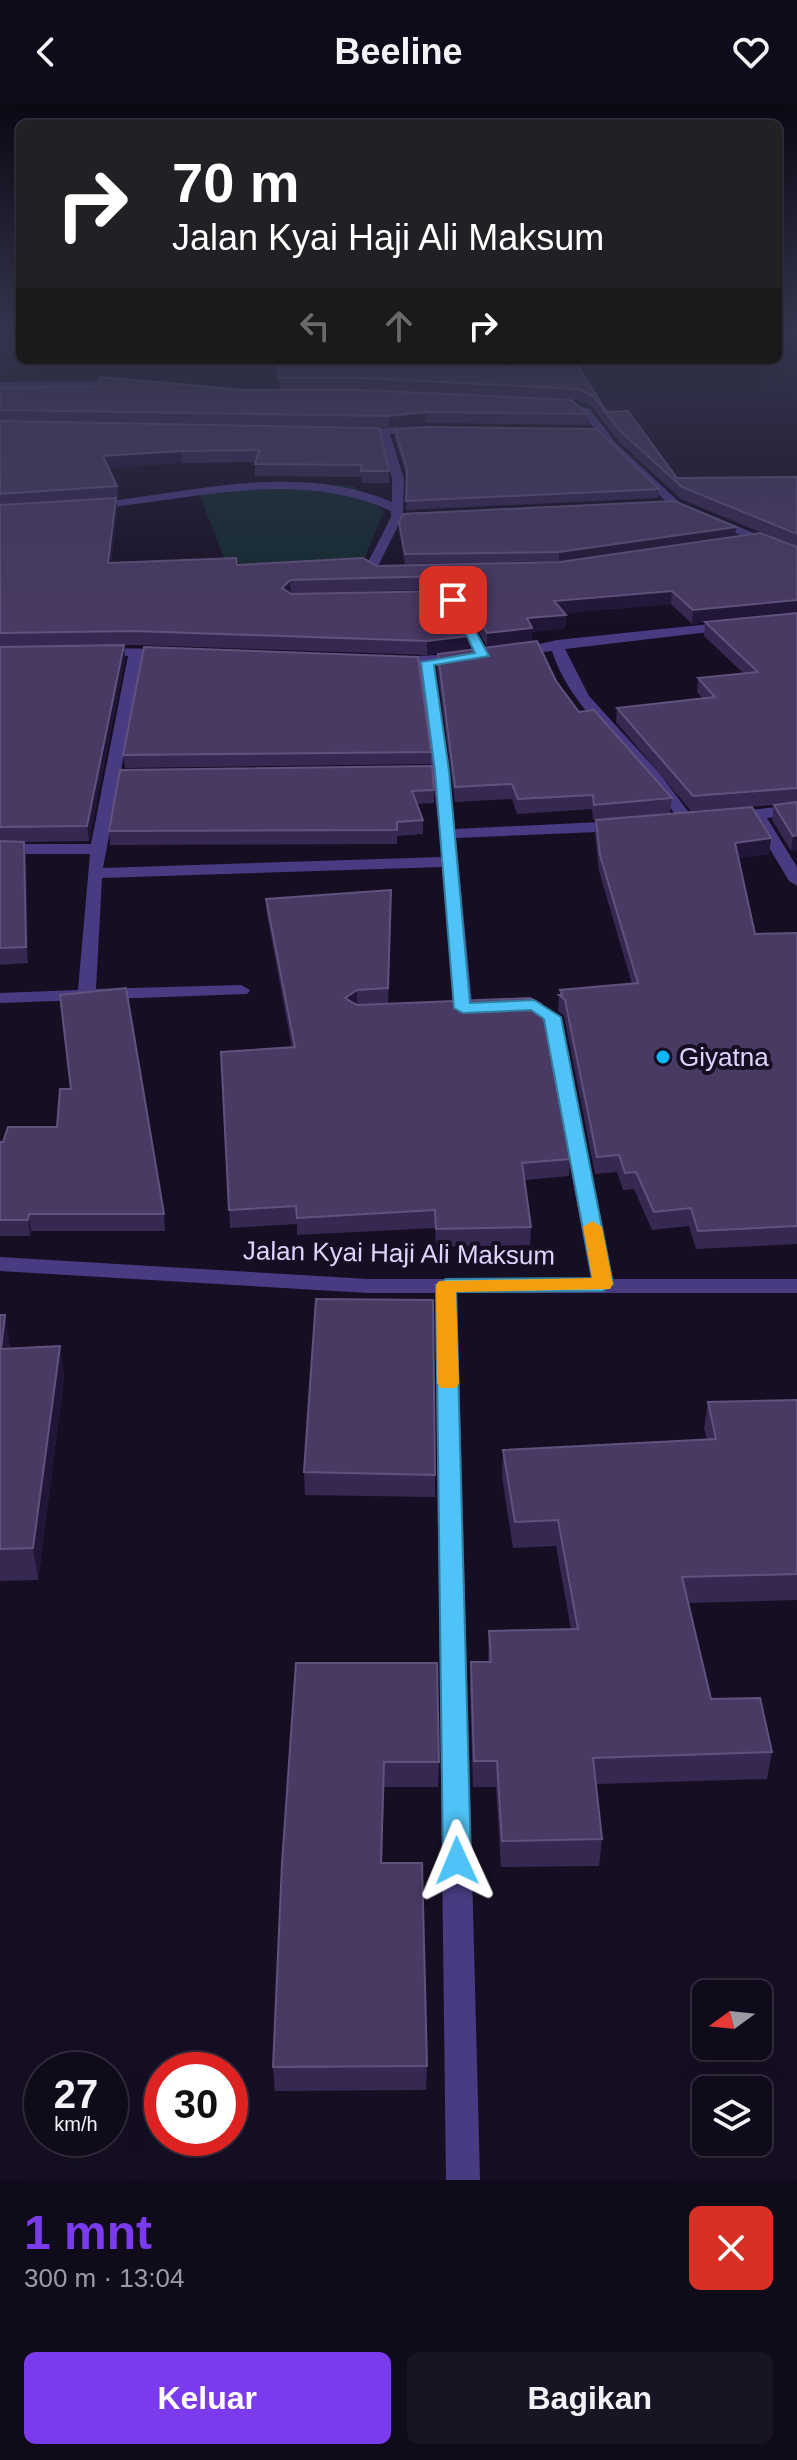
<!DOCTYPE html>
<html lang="id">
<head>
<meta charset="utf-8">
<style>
  :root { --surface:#100b1b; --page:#191424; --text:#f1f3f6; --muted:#9c9ba3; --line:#302b3a; --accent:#7c3aed }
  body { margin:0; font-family:Helvetica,sans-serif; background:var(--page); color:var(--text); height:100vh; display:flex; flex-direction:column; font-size:30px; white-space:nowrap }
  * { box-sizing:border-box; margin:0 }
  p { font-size:26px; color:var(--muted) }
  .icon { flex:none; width:44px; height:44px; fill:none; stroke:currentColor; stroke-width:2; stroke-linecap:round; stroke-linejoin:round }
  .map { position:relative; height:2076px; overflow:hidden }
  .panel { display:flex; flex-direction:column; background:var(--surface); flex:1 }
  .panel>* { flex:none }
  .top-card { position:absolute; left:16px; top:16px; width:766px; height:244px; border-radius:12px; box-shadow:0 8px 32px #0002,0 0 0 2px var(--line); background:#202124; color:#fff; overflow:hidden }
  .needle { width:52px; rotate:255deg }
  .buttons { position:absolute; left:692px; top:1876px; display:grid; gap:16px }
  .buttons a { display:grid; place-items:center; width:80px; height:80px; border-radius:12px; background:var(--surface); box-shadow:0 8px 32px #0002,0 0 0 2px var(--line); font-size:40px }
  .speed { position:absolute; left:24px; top:1948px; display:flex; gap:16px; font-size:40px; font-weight:700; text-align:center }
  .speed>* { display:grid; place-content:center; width:104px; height:104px; border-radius:50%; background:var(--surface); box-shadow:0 8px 32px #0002,0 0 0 2px var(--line); line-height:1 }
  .speed small { font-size:20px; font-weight:400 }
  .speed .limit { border:12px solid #d22; background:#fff; color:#111 }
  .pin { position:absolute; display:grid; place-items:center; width:68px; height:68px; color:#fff; margin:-34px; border-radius:16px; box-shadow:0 4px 12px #0006 }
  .me { position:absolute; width:88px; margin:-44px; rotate:359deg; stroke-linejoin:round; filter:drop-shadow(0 0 6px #0008) }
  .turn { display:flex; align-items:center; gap:28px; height:168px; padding:0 24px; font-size:36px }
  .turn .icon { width:104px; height:104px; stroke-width:2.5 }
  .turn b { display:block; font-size:56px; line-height:68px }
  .lanes { display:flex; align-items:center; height:76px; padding:0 24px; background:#0003; justify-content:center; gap:40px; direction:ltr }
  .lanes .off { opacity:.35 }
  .round { display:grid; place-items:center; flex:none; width:84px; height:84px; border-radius:12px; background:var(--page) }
  .overview { display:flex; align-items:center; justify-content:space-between; height:136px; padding:0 24px }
  h1 { font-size:48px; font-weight:700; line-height:60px; color:var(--accent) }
  .button { display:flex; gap:16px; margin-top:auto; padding:16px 24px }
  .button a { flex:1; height:92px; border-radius:12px; background:var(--accent); color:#fff; font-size:32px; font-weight:700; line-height:92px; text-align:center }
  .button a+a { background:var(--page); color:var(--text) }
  header { display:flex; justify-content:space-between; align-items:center; height:104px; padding:0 24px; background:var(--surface); font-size:36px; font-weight:700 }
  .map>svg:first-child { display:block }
  .green { fill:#122a2e }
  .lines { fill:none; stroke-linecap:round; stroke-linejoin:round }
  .minor { fill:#493b82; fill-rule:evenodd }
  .wall { fill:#372852; fill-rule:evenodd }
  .shaded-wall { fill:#221638 }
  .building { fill:#493a64; stroke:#60527c; stroke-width:2 }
  .route { fill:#4fc3f7; stroke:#337fa1; stroke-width:2 }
  .slow { fill:#f59e0b }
  .poi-dot { fill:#06b8f7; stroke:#160f24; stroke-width:3 }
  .labels { text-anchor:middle; stroke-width:8; stroke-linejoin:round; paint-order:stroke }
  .poi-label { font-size:26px; fill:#dfd3fe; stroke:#160f24; text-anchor:start }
  .street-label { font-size:26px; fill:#dfd3fe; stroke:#160f24 }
</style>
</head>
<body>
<header><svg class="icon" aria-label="back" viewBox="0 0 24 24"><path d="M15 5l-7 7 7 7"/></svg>Beeline<svg class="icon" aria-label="heart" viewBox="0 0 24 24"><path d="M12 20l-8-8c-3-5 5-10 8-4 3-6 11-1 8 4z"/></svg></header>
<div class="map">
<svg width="797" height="2076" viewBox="0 0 797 2076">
  <rect width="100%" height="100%" fill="#160f24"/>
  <polygon class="green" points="277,377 354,382 384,407 362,461 272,470 224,454 199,389"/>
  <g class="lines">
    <g class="minor">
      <polygon points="127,277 124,282 0,284 0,278"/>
      <polygon points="559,296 590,305 616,339 679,398 797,447 797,455 671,402 608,343 582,309 555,301"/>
      <path d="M422 322 426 327 390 330 404 375 403 409 427 408 433 411 401 416 378 462 395 466 397 469 391 473 365 464 391 413V407C296 364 193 396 93 405L87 402 93 399C191 389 297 357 392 398V375L380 330 354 331 349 328 354 325Z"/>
      <polygon points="425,488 457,493 489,552 487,555 477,555 448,499 421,495 421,489"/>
      <path d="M729 518 736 522 734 525 565 545 589 592 660 670 696 718 688 723 682 721C672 706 662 690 649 676 614 635 569 600 552 547L515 551 508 547 557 536Z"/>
      <polygon points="100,544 168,545 175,549 168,553 142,553 103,764 442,753 420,560 387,560 385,557 392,553 463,550 470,554 463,558 434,559 455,725 622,717 630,722 622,727 456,734 472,899 488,901 491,905 488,909 463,909 454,904 442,763 102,774 96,885 241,881 250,886 247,890 0,899 0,889 78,886 90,750 0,750 0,740 91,740 128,552 95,551 93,548"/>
      <polygon points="797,701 797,711 767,714 797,763 797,782 789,777 752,715 729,718 721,713 729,708"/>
      <polygon points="534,896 561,913 613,1175 797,1175 797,1189 457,1189 480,2076 446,2076 435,1189 368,1189 0,1167 0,1153 368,1175 591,1175 543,915 530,907 518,907 509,902 512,898"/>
    </g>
  </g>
  <g class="wall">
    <path d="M274 256H574L607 308 628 307 677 374 797 373V746L791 747 772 716 774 701 691 707 616 618 617 604 703 595 697 588 698 574 743 569 704 532 705 518 692 520 671 500 564 509 566 511 565 524 532 528 531 537H537L556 577 579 608 594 606 672 694 670 709 593 716 592 705 517 710 512 695 455 698 437 564 438 550 511 540 487 543 460 492 443 485 290 490 446 487 469 532 468 546 427 551 136 541 0 543V284L97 282 100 273 244 286H361L560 295 361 285H280ZM571 296H578L592 303 618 337 681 395 779 436 760 429 560 458 377 462 363 454 237 461 236 454 111 459 117 407 116 394H118L117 382 108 364 182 359 255 358V372L362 373V379H389V367L379 324 95 318 389 323 426 319 588 321V310Z"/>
    <polygon points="395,326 659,385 658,394 406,406 407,374 395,335"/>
    <polygon points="399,418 735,432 559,457 405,460 399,427"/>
    <polygon points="124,541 125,555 89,737 24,738 26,753 28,859 0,861 0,543"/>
    <polygon points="431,648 431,660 125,664 123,651"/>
    <polygon points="120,666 434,686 434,699 417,700 423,716 423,730 397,732 397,740 110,741 109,727"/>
    <polygon points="596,716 771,734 769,750 738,754 755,830 797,829 797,1140 696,1145 689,1122 652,1126 634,1085 623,1086 617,1068 595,1070 564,912 558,907 559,891 560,891 560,886 632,880 599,767 595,731"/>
    <polygon points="391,786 388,900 570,1055 569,1072 525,1076 531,1123 530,1141 436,1143 435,1124 297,1131 297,1120 230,1124 221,948 292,944 267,811 266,795"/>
    <polygon points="0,1038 164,1110 165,1127 31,1127 30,1132 0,1132"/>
    <polygon points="0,1211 10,1241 10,1244 60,1242 64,1273 38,1476 0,1477"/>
    <polygon points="797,1296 797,1496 688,1499 711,1595 772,1648 767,1675 596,1680 602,1735 599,1762 501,1763 496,1683 473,1683 470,1585 471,1558 488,1558 489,1527 571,1525 556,1442 513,1444 502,1372 503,1346 707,1335 704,1324 708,1298"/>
    <polygon points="304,1368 435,1371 435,1393 305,1391"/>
    <polygon points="296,1559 439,1658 438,1683 384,1683 382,1759 427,1962 426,1986 275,1987 273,1963"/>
  </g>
  <g class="shaded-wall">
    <polygon points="426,308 426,319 389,323 389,312"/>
    <polygon points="182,347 182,359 104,364 103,352"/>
    <polygon points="116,394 117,407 109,472 108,459"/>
    <polygon points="736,423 735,432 559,457 559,448"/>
    <polygon points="290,476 291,489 282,497 282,484"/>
    <polygon points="672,487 671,500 554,510 554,497"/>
    <polygon points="797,496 797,509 692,520 693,506"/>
    <polygon points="566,511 565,524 532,528 531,538 487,543 487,529 527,514"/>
    <polygon points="469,532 468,546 427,551 427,537"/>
    <polygon points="124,541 125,555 89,737 87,722"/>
    <polygon points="797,731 797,746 791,747 793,732"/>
    <polygon points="771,734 769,750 734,755 735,739"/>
    <polygon points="24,738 26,753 28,859 26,843"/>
    <polygon points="357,886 357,902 345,894"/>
    <polygon points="29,1110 31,1127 30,1132 28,1116"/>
    <polygon points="5,1211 10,1241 6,1276 1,1245"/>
    <polygon points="60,1242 64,1273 38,1476 33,1444"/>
    <polygon points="384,1658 384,1683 381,1784 381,1759"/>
  </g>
  <g class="building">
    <polygon points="276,256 574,256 607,308 628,307 677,374 797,373 797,430 682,383 619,326 593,292 579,285 361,274 279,274"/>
    <polygon points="100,273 244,286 361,286 571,296 588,310 426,308 389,312 0,306 0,284 97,282"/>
    <polygon points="0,317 379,324 389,367 361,367 362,361 255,360 259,346 182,347 103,352 117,382 0,390"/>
    <polygon points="426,323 597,325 659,385 406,397 407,365 395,326"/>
    <polygon points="116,394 108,459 236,454 237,461 363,454 377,462 560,458 760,429 797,443 797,496 693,506 672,487 554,497 566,511 527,514 532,524 487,529 460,478 443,472 290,476 282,484 291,490 446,487 469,532 427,537 135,527 0,529 0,401"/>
    <polygon points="674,397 736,423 559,448 405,450 399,418 403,410"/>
    <polygon points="797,509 797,684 693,692 617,604 715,593 698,574 758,568 705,518"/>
    <polygon points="537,537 556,577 579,608 594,606 672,694 594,701 593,691 518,695 512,680 455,683 438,550"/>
    <polygon points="124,541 87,722 0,723 0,543"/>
    <polygon points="144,543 418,553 431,648 123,651"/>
    <polygon points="432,662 434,686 412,687 423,716 397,718 397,726 109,727 120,666"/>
    <polygon points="797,698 797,731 793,732 774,701"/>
    <polygon points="752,703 771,734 735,739 755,830 797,829 797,1122 698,1127 691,1104 654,1108 636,1068 625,1069 619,1051 597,1053 565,896 559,891 562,891 560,886 638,879 600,751 596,716"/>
    <polygon points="0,737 24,738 26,843 0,844"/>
    <polygon points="391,786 388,884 357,886 345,894 357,901 530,894 541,900 570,1055 522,1059 531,1123 436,1125 435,1106 297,1114 296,1102 229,1106 221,948 295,943 266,795"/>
    <polygon points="126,884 164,1110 29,1110 28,1116 0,1116 0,1038 3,1038 8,1023 57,1023 60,985 71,985 60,891"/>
    <polygon points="316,1195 433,1196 435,1371 304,1368"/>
    <polygon points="0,1211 5,1211 1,1245 60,1242 33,1444 0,1445"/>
    <polygon points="797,1296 797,1470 682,1473 711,1595 760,1594 772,1648 593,1654 602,1735 502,1737 497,1657 474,1657 471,1558 491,1558 489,1527 578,1525 558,1416 515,1418 503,1346 716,1335 708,1298"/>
    <polygon points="296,1559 437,1559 439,1658 384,1658 381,1759 422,1759 427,1962 273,1963 282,1759"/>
  </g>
  <linearGradient id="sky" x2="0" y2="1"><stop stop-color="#0c0814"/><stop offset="0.44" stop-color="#363750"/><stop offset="1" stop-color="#363750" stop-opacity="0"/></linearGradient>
  <rect width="797" height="517" fill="url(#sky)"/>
  <polygon class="route" points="449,494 459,496 489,552 434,561 449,667 470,899 534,896 561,913 613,1180 603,1187 456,1188 471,1757 467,1765 457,1769 447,1765 443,1757 436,1181 446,1175 592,1174 544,915 531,906 463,909 454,904 435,667 421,558 475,549"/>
  <polygon class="slow" points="592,1117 602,1123 613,1180 610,1185 456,1188 459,1279 456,1284 441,1284 437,1279 436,1181 439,1177 592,1174 583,1123"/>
  <circle class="poi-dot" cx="663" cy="953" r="8"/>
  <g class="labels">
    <g class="poi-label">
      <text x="679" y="962">Giyatna</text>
    </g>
    <g class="street-label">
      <text transform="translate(399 1149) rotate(1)" y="9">Jalan Kyai Haji Ali Maksum</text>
    </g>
  </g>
</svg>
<div class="buttons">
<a><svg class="needle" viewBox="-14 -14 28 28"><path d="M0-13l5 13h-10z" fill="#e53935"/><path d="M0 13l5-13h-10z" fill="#9c9ba3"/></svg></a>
<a><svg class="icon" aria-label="layers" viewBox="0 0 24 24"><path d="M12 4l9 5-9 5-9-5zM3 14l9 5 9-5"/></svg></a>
</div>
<div class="speed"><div>27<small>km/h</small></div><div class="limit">30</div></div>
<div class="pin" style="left:453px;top:496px;background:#d93025"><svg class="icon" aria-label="arrive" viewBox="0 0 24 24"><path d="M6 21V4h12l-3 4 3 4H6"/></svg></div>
<svg class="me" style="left:457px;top:1757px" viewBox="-20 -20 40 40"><path d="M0-17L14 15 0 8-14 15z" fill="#4fc3f7" stroke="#fff" stroke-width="4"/></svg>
<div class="top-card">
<div class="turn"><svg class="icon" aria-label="right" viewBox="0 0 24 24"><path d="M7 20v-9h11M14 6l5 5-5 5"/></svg><div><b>70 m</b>Jalan Kyai Haji Ali Maksum</div></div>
<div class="lanes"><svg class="icon off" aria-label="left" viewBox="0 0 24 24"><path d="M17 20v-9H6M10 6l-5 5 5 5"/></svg><svg class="icon off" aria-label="ahead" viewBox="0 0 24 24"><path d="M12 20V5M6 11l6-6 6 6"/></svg><svg class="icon" aria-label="right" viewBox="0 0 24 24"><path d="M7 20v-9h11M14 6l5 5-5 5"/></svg></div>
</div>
</div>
<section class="panel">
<div class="overview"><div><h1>1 mnt</h1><p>300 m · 13:04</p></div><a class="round" style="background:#d93025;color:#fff"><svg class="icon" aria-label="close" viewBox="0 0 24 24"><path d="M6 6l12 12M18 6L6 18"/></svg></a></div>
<div class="button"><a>Keluar</a><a>Bagikan</a></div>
</section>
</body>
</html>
